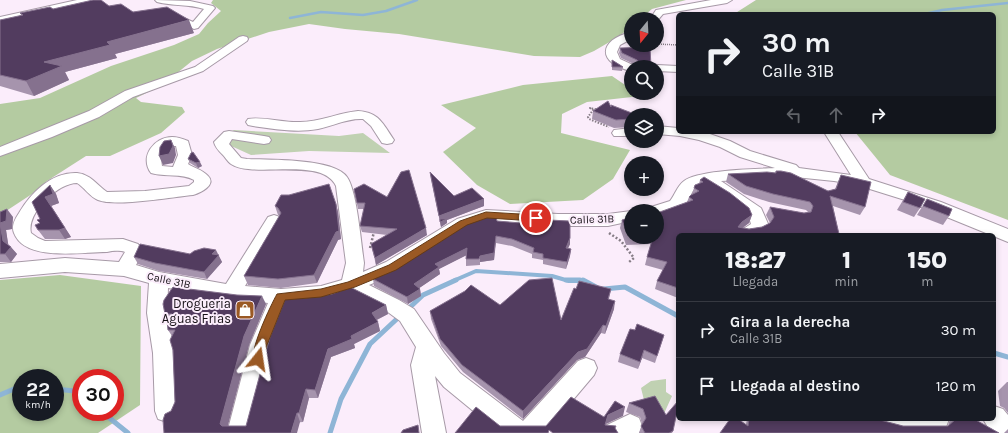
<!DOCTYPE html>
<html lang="es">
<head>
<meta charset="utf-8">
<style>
  :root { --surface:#171b24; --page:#20242c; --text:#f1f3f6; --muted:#9ea1a6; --line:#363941 }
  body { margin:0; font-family:Karla,sans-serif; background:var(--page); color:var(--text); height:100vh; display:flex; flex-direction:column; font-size:15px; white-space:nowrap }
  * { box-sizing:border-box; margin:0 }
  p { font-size:13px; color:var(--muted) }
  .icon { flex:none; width:22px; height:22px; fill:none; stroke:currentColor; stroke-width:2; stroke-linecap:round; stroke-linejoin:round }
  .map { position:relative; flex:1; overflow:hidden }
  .panel { position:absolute; left:676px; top:233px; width:320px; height:188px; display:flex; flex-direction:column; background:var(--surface); border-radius:6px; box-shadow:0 2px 6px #0003 }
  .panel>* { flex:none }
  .guide { position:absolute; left:676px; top:12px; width:320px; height:122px; border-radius:6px; box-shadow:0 2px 6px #0003; background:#171b24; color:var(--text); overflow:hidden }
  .needle { width:26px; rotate:198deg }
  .buttons { position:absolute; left:624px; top:12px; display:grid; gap:8px }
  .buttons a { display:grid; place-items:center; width:40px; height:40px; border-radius:50%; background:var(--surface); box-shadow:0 2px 6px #0003; font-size:20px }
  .speed { position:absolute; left:12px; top:369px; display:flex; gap:8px; font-size:20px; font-weight:700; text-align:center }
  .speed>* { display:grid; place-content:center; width:52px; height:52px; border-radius:50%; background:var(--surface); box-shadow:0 2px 6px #0003; line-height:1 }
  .speed small { font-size:10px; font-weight:400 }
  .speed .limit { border:6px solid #d22; background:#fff; color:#111 }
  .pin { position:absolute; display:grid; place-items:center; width:34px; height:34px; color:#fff; margin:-17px; border:2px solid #fff; border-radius:50%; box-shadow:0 1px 4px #0007 }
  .me { position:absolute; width:44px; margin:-22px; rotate:15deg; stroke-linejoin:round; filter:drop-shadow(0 0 3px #0008) }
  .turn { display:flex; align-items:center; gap:14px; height:84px; padding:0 20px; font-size:18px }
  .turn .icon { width:52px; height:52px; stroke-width:2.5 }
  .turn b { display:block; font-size:28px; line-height:34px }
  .lanes { display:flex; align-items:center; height:38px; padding:0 20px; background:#0003; justify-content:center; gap:20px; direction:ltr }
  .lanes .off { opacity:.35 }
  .eta { display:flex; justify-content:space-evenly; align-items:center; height:68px; text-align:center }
  .eta b { font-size:24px; font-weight:800; line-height:28px }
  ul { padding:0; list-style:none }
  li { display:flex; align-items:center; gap:12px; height:56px; padding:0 20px; border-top:1px solid var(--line) }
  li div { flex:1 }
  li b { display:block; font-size:15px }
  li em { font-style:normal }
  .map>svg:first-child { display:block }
  .green { fill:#c0d1b2 }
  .forest { fill:#b4cba1; fill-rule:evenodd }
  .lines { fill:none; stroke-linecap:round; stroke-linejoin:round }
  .stream-far2 { stroke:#8eb5d6; stroke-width:2.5 }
  .stream-far1 { stroke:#8eb5d6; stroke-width:4 }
  .stream { stroke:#8eb5d6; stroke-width:5 }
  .minor-casing { stroke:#a79aa7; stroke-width:2 }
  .path-far2 { stroke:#857c85; stroke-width:1.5; stroke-dasharray:1 1; stroke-linecap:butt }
  .path-far1 { stroke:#857c85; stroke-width:2; stroke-dasharray:1.5 1.5; stroke-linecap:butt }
  .path { stroke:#857c85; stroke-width:2.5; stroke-dasharray:2 2; stroke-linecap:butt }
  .minor { fill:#fff; fill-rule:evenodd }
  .wall { fill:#a694ad }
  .shaded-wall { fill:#85718e }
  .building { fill:#523c5f; stroke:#85718e }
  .route { fill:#9a5924; stroke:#643a17 }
  .labels { text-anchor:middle; stroke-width:4; stroke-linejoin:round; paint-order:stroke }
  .street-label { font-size:11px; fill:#161116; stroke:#fbedfb }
  .near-poi-label { font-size:13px; fill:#161116; stroke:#fbedfb; text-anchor:end }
</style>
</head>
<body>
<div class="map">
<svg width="1008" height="433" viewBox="0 0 1008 433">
  <rect width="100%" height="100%" fill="#fbedfb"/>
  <g class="green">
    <polygon points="234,130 339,136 363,133 390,153 309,151 251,155 218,140"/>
    <polygon points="666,379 666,392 672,396 662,418 644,400 641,388 651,381"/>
  </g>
  <g class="forest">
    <polygon points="213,0 686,0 652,9 640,19 631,19 631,27 618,37 594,51 580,57 534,56 399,34 345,29 309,24 269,32 217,49 192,61 161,86 136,98 141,102 182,107 185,112 161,133 110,156 86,156 47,181 32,194 0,215 0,104 40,98 111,66 174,45 199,34 208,23 221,11 211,3"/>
    <polygon points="756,0 1008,0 1008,220 890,175 855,132 994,132 994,14 734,14"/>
    <polygon points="612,76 631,89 631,93 636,93 641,96 587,102 562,114 561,133 630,150 613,179 583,200 510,204 477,185 443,152 476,128 441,105 523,85"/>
    <path d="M60 275 141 286 140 405 98 433H0V280ZM21 378H55V412H21ZM81 378H115V412H81Z"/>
  </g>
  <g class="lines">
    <g class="stream-far2">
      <polyline points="925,14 942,10 1008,3"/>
      <polyline points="290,18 321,12 363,15 386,11 417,0"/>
    </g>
    <polyline class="stream-far1" points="453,281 476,271 552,276 569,281 585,281"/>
    <g class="stream">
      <polyline points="566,280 580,280"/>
      <polyline points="583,280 596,287"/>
      <polyline points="604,289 625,287 678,316"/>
      <polyline points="407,310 423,295 456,280"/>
      <polyline points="994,353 1008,357"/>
      <polyline points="55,389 75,391 81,396"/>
      <polyline points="0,395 21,386"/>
      <polyline points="102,412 128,433"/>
      <polyline points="330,433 341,399 370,344 400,316"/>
    </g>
    <defs>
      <g id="minor">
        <polygon points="77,0 94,0 89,3 0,23 0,17"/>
        <path d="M155 0 190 1 213 6 215 8 198 28 194 29 166 15 171 12 193 22 204 9C189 4 172 6 157 2Z"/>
        <polygon points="711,0 732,0 727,3 663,14 657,21 657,19 650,19 656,10"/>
        <path d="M631 32V39L620 45 617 52 620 59 635 66 636 67H631V71C597 63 598 40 631 32Z"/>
        <polygon points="243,36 247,37 248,39 247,41 203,71 133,97 99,117 52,137 0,156 0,147 89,111 125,91 195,67 239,37"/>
        <polygon points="657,65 678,66 678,72 657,71 657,67 652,67"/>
        <path d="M358 111C379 112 383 124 394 140L392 143 387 144 382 143 371 126 363 119C347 118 333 126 318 129 296 133 275 129 253 126L248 125 246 122 248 119C261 116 285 123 300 122 320 122 338 113 358 111Z"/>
        <path d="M657 126 678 128V132L707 133 730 141 750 151 796 165 799 168 851 175 824 132H838L869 179 941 202 1008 229V242L905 200 857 185 834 181 795 177 721 181 761 208 769 226C761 238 749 235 737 235L740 231 751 224C750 221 749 217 748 215 739 202 711 195 705 183 688 187 693 200 682 208 675 213 665 215 657 216V211H649L651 207 670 201C675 195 677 186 684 181 698 170 755 169 775 168L740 157 720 147 699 140 680 136 657 134Z"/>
        <polygon points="631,128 631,136 614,136 612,133 614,130"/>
        <path d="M229 131 264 136 269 137 271 140 269 143 264 144 232 139 229 144 241 158 247 159C269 160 334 158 347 177 357 191 361 243 364 263L363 272 386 262 457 219 486 210 558 214H608L631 211H633H631V221L608 226H558L487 221 469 227 400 272 369 285 399 300 414 309 444 353 460 373 523 421 578 361 586 358 594 361 597 368 594 375 545 433H500L444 387 435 376 446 433H422L411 365 416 347 400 321 385 310 349 293 321 300 288 304 272 345 251 433H227L250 345 268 303 231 299 168 288 167 313 175 353 179 411 176 419 167 422 158 419 155 411 153 353 147 313 149 283 124 276 65 272 0 278V264L65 258 119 262 125 252C119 250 112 251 107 252 81 252 25 262 14 233 11 226 15 219 19 213 31 193 51 172 77 173 90 174 97 185 107 192L145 191 189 186 194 182V180C182 173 164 177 151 173 139 157 154 137 172 137 178 137 183 139 188 141L192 155 188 164C194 168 203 170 208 176 217 185 200 193 193 195 172 197 116 207 98 200 90 197 84 187 77 183 58 183 26 213 31 233L38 238 45 241 123 239 138 244 143 252 136 265 159 272 226 284 268 217 274 215 280 217 283 221 245 286 281 289 321 286 342 280 346 263 336 186C322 156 253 179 231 164 228 162 225 157 223 155 219 151 215 147 214 142L224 132ZM170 146H176L178 155 173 167 162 166C160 157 163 151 170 146Z"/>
        <polygon points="994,406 1003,409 1008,415 1008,433 988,433 989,429 983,419 994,419"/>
        <polygon points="630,414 639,418 642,426 639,433 604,433 607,425"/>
        <polygon points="870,419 949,419 946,427 940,433 895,433 873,427"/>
      </g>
    </defs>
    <use href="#minor" class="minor-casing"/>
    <polyline class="path-far2" points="657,44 678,45"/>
    <polyline class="path-far1" points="599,110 590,108 593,110 588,117 589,119 609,127"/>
    <g class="path">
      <polyline points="609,233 621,241 634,258 629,262"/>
      <polyline points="370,248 374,232"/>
    </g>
    <use href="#minor" class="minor"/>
  </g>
  <g class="wall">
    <polygon points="109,6 133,12 194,33 115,54 117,58 65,72 69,80 34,96 0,86 0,20 22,16 20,13 53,9"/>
    <polygon points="620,48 651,67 636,67 636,65 621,58 619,53"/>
    <polygon points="612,60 623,67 622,71 612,70"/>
    <polygon points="611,106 631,115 631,127 614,128 592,119 593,111"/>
    <polygon points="188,159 202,166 198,168 190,163"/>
    <polygon points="776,171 828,191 835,189 841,175 865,207 860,215 833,206 839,234 678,235 678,298 655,289 657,281 663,270 645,265 647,257 651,244 626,245 620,228 622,220 628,219 629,215 631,215 631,237 657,237 687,202 689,197 692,194 694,188 699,184 700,180 752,215 749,223 743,228 749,229 762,227 770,223 766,215 770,207 804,213 808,212 806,210 769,202 744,194 726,182 728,174 775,173"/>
    <polygon points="430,172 454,196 484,199 484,206 447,220 447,223 441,227 431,179"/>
    <polygon points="50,185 56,194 59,203 51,206 71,237 65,239 45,239 38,230 40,223 40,219"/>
    <polygon points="354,189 427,235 376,265 371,244 387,235 362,232 360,226 364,209 358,209"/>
    <polygon points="908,192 920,208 914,217 897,210"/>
    <polygon points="927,199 949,216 943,225 917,215"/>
    <polygon points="336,204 338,212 341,239 338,240 317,283 281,288 248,285 244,276 280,216 278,215 275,206"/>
    <polygon points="0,212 13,217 12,229 6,230 8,245 17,254 11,262 0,262"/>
    <polygon points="497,221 570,238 570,244 568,248 571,249 570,256 566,269 543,264 543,260 532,258 532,254 512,246 496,243 494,260 480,262 480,265 466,266 466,255 439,269 440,274 419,288 420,289 421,296 408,304 374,286 373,279"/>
    <polygon points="190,254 218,255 222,262 207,279 159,271 138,264 134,257"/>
    <polygon points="576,289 611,289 609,299 614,309 605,334 601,333 585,357 577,360 523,419 463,372 441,346 431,319 430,311 500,305 561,320"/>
    <polygon points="266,304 249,345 227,426 246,426 386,305 388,314 377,320 378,322 380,331 354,344 355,348 331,357 318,398 309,398 303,422 164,433 175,402 172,336 168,330 168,319 165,314"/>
    <polygon points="635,330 664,335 655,363 642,358 638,369 618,362 620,354"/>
    <polygon points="1007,382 1008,382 1008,413 1004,408 1000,406 998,391"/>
    <polygon points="655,396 673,431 672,433 639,433 642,424 640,417 626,412 629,403"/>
    <polygon points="747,419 879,419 880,420 903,426 948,426 950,419 974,419 999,433 720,433 746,424"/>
    <polygon points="1008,429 1008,433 1004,433"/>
  </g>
  <g class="shaded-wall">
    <polygon points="189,20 194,33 115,54 117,58 65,72 69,80 34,96 26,81 44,62 107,42"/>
    <polygon points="171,140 175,148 176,155 173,163 163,165 159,156"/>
    <polygon points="200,162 202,166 198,168 196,163"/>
    <polygon points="50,185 56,194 59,203 51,206 71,237 65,239 59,230 45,197"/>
    <polygon points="484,199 484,206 447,220 447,223 441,227 439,216"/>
    <polygon points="336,204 338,212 341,239 338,240 317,283 314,275"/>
    <polygon points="7,209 13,217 12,229 6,230 9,249 3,241 0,223"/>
    <polygon points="752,215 749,223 739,230 738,227 742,222"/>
    <polygon points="426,228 427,235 376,265 375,258"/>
    <polygon points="496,236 494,260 480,262 480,265 480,256"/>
    <polygon points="570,238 570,244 565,255 566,248"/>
    <polygon points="11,247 17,254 11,262 5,254"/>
    <polygon points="467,248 467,255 439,269 440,274 415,291 414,284 435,264"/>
    <polygon points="571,249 570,256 566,269 567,262"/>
    <polygon points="216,250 222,262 207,279 204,272 212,254"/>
    <polygon points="420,289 421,296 408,304 407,297"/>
    <polygon points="262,296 266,304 249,345 226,433 220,424 244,336"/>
    <polygon points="615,301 614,309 605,334 606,326"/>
    <polygon points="386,305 388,314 374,321 372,313"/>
    <polygon points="378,322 380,331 354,344 355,348 331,357 318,398 315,390 328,349 351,336"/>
    <polygon points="603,325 601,333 585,357 577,360 523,419 523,411"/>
    <polygon points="644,350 642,358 638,369 640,362"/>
    <polygon points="306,389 309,398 303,422 299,413"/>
    <polygon points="625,407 623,416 606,424 603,433 605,425 608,415"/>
    <polygon points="297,413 300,422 297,433 291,433"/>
  </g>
  <g class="building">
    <polygon points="93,0 101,0 109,6 121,4 133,12 167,7 189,20 107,42 110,45 44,62 62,66 26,81 0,75 0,20 23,15 20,13 50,7 53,9"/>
    <polygon points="650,47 651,67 642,67 637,63 638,62 637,60 622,53 620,48"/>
    <polygon points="612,60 620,65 623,67 612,67"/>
    <polygon points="608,101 611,107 611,105 637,115 631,115 631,119 616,120 593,111"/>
    <polygon points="171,140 173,146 169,154 159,156 160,147 164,141"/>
    <polygon points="193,152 200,162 196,163 188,159 191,153"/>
    <polygon points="409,170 426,228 375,258 371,244 397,229 360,226 365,203 357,203 354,189 364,184 387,197 401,172"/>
    <polygon points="776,171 781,171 791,173 828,191 836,189 841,175 871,182 865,207 830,196 839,234 847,235 678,235 678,288 657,281 667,262 647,257 653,237 657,237 657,213 693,200 689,197 691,195 699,191 694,188 695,185 703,182 700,180 704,177 730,193 749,208 752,215 742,222 738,227 749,229 762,227 770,223 774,217 770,207 804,213 811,212 813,206 810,202 773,194 746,186 728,174 767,172 776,173"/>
    <polygon points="430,172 454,196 472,188 484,199 439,216"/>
    <polygon points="329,184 336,204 339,231 336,232 314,275 278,279 244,276 281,213 278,208 275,206 281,195 289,195"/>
    <polygon points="50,185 53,194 45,197 65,228 59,230 38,230 35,225 40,223 37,220 40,219 32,202"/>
    <polygon points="908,192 925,199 920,208 903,202"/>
    <polygon points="927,199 952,209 949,216 923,206"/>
    <polygon points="7,209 6,221 0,223 3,241 11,247 5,254 0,254 0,212"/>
    <polygon points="629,215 631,215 631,236 628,236 622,220 630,218"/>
    <polygon points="487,216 496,217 497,221 533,224 534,222 548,225 548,220 570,221 570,238 566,248 571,249 567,262 543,258 543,254 533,252 534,248 512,239 496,236 494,253 480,256 479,259 466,259 467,248 435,264 439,267 414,284 420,289 407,297 373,279 375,277 400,266 469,222"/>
    <polygon points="440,219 447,219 440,222"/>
    <polygon points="140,244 190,254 194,251 204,248 216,250 212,254 219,255 204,272 155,263 134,257"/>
    <polygon points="552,278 561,320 574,288 576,289 579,281 611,289 608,299 615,301 606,326 603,325 587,349 578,352 523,411 462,365 440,339 430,311 465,291 471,285 500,305 529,280"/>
    <polygon points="173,287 237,295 262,296 244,336 220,424 222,426 246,426 270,337 286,297 320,296 332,294 350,287 386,305 372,313 378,322 351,336 352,339 328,349 315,390 306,389 299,413 297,413 291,433 164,433 163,420 165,414 171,411 175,402 173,350 170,340 175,330 168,330 167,321 172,314 165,314 163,304 164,300"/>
    <polygon points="637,324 664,335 657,356 644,350 640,362 620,354 630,329 635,330"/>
    <polygon points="655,396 666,415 678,401 678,407 673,431 669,433 645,433 641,426 646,418 643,409 629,403"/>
    <polygon points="571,397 604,417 615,401 625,407 608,415 605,425 616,426 615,428 618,433 553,433 549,430 548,433 455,433 476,407 500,426 546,426"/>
    <polygon points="730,419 738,419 748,426 749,419 879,419 880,420 903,426 948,426 956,419 974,419 999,433 720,433"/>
    <polygon points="418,425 419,433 401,433 403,430"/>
  </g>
  <path class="route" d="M486 212 536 215 541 218 536 221 487 218 467 225 396 270 355 287 321 297 285 300 267 345 262 363 258 364 254 363C248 352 271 305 277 294L321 289 348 282 389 265 460 221Z"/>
  <defs>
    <symbol id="shop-square" viewBox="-11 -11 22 22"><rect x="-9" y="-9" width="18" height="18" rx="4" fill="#9a5924" stroke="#fbedfb"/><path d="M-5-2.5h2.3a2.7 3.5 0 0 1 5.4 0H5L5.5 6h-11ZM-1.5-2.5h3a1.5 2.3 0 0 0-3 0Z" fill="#fff"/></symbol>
  </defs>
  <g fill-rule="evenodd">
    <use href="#shop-square" x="234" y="299" width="22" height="22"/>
  </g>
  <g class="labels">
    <g class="street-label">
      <text transform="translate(592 219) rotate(-2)" y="4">Calle 31B</text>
      <text transform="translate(169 280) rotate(12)" y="4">Calle 31B</text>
    </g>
    <g class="near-poi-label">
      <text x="231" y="308">Drogueria<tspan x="231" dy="15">Aguas Frias</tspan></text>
    </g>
  </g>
</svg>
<div class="buttons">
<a><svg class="needle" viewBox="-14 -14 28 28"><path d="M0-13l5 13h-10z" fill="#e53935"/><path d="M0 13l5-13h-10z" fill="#9ea1a6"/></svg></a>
<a><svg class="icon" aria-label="search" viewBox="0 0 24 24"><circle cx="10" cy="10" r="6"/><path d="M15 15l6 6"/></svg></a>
<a><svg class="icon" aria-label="layers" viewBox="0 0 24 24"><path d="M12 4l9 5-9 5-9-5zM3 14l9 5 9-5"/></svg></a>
<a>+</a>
<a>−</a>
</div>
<div class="speed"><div>22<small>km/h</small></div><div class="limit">30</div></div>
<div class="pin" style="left:536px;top:218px;background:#d93025"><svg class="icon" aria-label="arrive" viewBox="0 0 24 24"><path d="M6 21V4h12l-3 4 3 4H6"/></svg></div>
<svg class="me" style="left:258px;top:359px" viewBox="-20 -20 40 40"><path d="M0-17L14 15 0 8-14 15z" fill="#9a5924" stroke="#fff" stroke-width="4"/></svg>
<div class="guide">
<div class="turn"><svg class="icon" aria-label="right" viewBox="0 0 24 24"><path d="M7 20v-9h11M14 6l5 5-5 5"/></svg><div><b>30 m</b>Calle 31B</div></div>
<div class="lanes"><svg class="icon off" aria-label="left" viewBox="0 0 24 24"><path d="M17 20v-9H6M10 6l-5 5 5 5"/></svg><svg class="icon off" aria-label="ahead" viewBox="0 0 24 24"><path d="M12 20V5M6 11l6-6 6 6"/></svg><svg class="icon" aria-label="right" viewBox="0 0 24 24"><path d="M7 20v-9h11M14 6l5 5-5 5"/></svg></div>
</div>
<section class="panel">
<div class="eta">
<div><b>18:27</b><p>Llegada</p></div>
<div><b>1</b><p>min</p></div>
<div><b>150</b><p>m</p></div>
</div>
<ul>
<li><svg class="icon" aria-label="right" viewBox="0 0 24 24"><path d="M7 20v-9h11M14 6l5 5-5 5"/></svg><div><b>Gira a la derecha</b><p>Calle 31B</p></div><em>30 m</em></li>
<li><svg class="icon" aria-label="arrive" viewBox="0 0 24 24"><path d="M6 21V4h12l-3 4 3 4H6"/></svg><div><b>Llegada al destino</b></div><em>120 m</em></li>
</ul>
</section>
</div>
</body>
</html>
